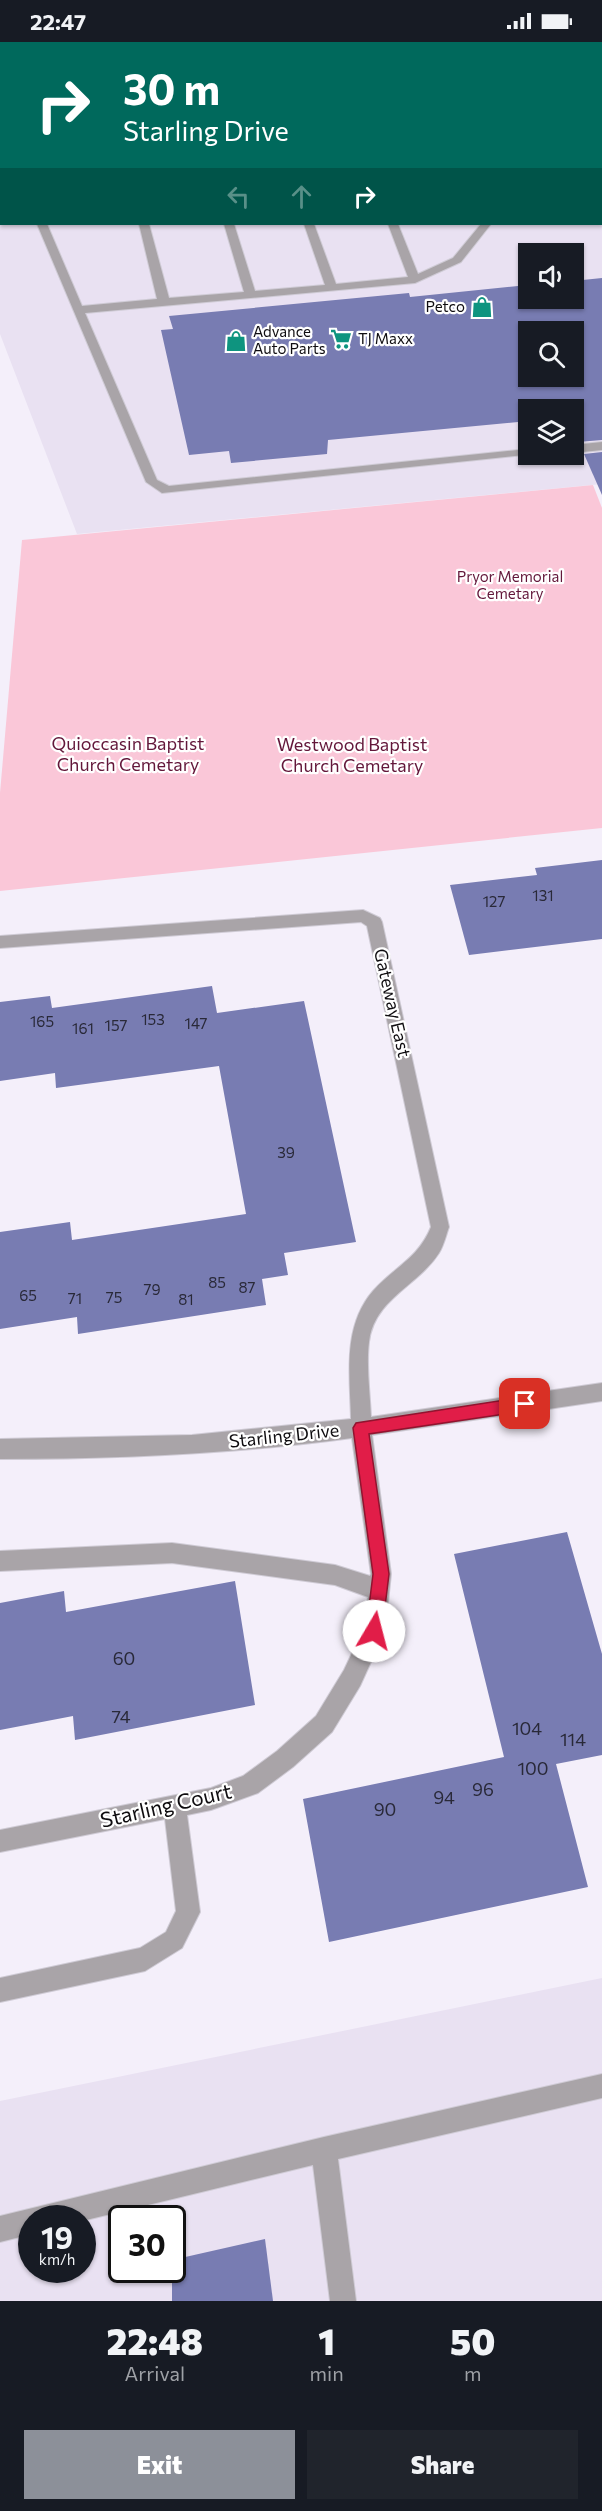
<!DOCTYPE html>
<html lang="en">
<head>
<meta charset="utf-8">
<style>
  :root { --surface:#171b24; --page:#20242c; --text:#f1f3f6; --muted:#9ea1a6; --accent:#8c9099 }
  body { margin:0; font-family:Commissioner,sans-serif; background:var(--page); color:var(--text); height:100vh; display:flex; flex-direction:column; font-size:22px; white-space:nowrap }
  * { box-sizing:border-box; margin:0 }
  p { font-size:20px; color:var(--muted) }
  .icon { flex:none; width:33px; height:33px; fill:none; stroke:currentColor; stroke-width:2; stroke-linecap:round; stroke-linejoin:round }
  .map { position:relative; height:2259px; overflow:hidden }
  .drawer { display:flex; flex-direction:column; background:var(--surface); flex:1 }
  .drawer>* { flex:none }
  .top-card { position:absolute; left:0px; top:0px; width:603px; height:183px; box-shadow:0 2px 4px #0004; background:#00695c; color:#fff; overflow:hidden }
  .fabs { position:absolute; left:518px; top:201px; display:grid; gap:12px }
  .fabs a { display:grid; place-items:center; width:66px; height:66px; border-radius:0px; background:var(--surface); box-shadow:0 2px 4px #0004; font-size:30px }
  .speed { position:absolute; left:18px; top:2163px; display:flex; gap:12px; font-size:30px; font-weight:700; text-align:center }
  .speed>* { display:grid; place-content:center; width:78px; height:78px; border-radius:50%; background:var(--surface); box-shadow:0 2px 4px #0004; line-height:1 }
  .speed small { font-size:15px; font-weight:400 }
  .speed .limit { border:3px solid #111; border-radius:9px; background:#fff; color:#111 }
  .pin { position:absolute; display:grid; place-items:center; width:51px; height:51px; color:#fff; margin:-26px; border-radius:12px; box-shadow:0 3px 9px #0006 }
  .me { position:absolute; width:66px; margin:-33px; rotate:8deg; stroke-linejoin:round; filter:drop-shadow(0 0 4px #0008) }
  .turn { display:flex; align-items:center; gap:21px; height:126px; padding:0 24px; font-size:27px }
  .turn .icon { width:78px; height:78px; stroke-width:2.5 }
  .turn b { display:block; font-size:42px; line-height:51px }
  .lanes { display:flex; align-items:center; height:57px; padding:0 24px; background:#0003; justify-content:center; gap:30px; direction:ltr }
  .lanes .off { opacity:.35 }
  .eta { display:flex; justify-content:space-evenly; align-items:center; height:102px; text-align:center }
  .eta b { font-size:36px; font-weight:800; line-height:42px }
  .primary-button { display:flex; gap:12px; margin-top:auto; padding:12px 24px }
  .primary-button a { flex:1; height:69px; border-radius:0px; background:var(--accent); color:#fff; font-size:24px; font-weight:800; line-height:69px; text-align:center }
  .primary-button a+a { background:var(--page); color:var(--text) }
  .status { display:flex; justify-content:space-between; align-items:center; height:42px; padding:0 30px; background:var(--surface); direction:ltr }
  .status svg { height:16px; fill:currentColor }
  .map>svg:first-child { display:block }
  .built { fill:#e9e1f2; fill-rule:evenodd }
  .green { fill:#fac7d8 }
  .building { fill:#787cb2; fill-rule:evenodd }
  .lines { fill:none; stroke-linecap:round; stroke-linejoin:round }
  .minor-casing { stroke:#cfcbd5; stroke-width:2 }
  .highway-casing { stroke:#cfcbd5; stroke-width:2 }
  .minor { fill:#a9a4a8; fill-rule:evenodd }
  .highway { fill:#584f56; fill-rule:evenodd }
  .route { fill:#e11d48; stroke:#92132f; stroke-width:1.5 }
  .labels { text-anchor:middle; stroke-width:4.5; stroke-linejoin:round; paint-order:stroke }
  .far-poi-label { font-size:15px; fill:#0f0d10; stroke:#fff; text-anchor:start }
  .far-park-label { font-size:15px; fill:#63173a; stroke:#fff }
  .number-label { font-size:15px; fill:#292938 }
  .park-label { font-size:18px; fill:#63173a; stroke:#fff }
  .street-label { font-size:18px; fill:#0f0d10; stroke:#fff }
  .near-number-label { font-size:18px; fill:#292938 }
  .near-street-label { font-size:21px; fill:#0f0d10; stroke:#fff }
</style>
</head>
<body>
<div class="status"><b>22:47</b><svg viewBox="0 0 49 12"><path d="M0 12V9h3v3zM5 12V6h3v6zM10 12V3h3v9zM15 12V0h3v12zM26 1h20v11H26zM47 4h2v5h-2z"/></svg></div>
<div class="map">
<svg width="602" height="2259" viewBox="0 0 602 2259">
  <rect width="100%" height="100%" fill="#f4effa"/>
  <g class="built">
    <path d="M455 0H602V442L77 492 0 292V156L2 182H602V2L451 1ZM528 212H573V256H528ZM528 290H573V334H528ZM528 368H573V412H528Z"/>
    <path d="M602 1936V2259H0V2059ZM32 2176H82V2228H32ZM122 2176H172V2228H122Z"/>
  </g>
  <polygon class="green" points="593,443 602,466 602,786 0,849 0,751 22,498"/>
  <g class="building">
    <path d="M602 236V398L578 400 573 388V368H528V379L328 398 327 412 231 421 229 409 189 413 161 288 173 287 169 274 409 251 410 255 528 243V256H573V239ZM528 290H573V334H528Z"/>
    <polygon points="602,410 602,453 584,412"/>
    <polygon points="602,818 602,897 469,913 450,843 537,833 535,826"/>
    <polygon points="212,944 217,971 304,959 356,1200 284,1211 288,1233 262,1237 266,1263 78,1292 77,1275 0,1287 0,1190 70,1180 72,1198 246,1172 219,1024 56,1046 55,1031 0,1039 0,960 50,954 52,966"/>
    <polygon points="567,1490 602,1612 602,1713 556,1722 588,1845 329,1900 303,1757 504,1715 454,1512"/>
    <polygon points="235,1539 255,1663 75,1698 73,1674 0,1688 0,1561 64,1549 66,1570"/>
    <polygon points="265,2197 273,2259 172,2259 172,2218"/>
  </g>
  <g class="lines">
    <defs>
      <g id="minor">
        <rect x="132" y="0" width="10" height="2"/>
        <polygon points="226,0 244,0 225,2"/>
        <polygon points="281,0 291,0 292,2 282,2"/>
        <rect x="0" y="137" width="2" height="7"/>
        <polygon points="37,182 47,182 82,264 157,257 139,182 149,182 169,256 244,250 224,182 234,182 255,249 325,243 304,182 314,182 336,242 408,235 388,182 398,182 418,232 453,216 481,182 491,182 461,220 415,241 85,271 157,438 169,444 528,407 528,412 533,412 162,451 146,440"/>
        <polygon points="602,400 602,408 573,411 573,403"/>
        <path d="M363 868 380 876 382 880 449 1185C446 1193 444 1203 439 1211 418 1244 374 1257 369 1300 366 1324 370 1351 371 1375L602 1341V1359L372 1393 391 1532 385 1589 360 1644 332 1690 293 1725 258 1751 211 1768 187 1773 200 1870 182 1906 145 1929 0 1960V1936L140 1906 166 1890 176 1869 165 1777 0 1810V1788L211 1746 243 1734 277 1709 316 1674 344 1628 363 1588 368 1555 335 1543 172 1521 0 1529V1509L172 1501 335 1523 370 1534 371 1532 352 1396C235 1412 118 1417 0 1417V1397L192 1393 351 1377C350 1334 342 1285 373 1249 394 1225 418 1217 431 1185L367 884 361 880 0 906V894Z"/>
        <polygon points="602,2032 602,2056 338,2117 356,2259 330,2259 313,2123 82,2179 82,2176 32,2176 32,2192 0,2200 0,2174 324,2095"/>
      </g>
      <g id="highway">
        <polygon points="327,0 340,0 326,2"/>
        <polygon points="409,0 421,0 408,2"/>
        <rect x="0" y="105" width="2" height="6"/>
        <rect x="0" y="134" width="2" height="6"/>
      </g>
    </defs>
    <use href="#minor" class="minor-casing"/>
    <use href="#highway" class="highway-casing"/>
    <use href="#minor" class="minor"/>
    <use href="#highway" class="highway"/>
  </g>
  <polygon class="route" points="525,1355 531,1357 533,1362 531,1367 525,1369 369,1392 389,1532 382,1589 379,1594 374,1597 368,1594 366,1589 373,1532 353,1386 356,1381"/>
  <defs>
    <symbol id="shop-bare" viewBox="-9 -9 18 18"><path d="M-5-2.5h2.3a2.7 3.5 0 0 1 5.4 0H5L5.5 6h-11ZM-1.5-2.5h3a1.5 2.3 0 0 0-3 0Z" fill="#0e947f" stroke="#fff" stroke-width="2.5" paint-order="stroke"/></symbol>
    <symbol id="supermarket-bare" viewBox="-9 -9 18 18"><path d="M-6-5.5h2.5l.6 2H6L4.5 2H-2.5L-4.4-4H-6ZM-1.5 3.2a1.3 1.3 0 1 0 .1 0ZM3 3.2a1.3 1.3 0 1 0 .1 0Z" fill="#0e947f" stroke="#fff" stroke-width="2.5" paint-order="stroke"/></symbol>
  </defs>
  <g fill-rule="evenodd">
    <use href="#shop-bare" x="467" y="250" width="30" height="30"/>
    <use href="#supermarket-bare" x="326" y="282" width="30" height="30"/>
    <use href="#shop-bare" x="221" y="284" width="30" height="30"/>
  </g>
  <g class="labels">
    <g class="far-poi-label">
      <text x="465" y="270" text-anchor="end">Petco</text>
      <text x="253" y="295">Advance<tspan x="253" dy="17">Auto Parts</tspan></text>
      <text x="358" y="302">TJ Maxx</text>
    </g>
    <g class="far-park-label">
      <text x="510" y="540">Pryor Memorial<tspan x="510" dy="17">Cemetary</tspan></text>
    </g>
    <g class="number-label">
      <text x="543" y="859">131</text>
      <text x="494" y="865">127</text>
      <text x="153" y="983">153</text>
      <text x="42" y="985">165</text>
      <text x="196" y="987">147</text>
      <text x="116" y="989">157</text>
      <text x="83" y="992">161</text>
      <text x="286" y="1116">39</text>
      <text x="217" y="1246">85</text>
      <text x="247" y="1251">87</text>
      <text x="152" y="1253">79</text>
      <text x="28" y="1259">65</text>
      <text x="114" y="1261">75</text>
      <text x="75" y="1262">71</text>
      <text x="186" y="1263">81</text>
    </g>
    <g class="park-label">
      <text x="128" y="708">Quioccasin Baptist<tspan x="128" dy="21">Church Cemetary</tspan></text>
      <text x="352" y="709">Westwood Baptist<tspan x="352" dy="21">Church Cemetary</tspan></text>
    </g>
    <g class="street-label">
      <text transform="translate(392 961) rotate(77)" y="6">Gateway East</text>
      <text transform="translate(284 1394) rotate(-6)" y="6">Starling Drive</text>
    </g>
    <g class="near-number-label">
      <text x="124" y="1623">60</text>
      <text x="121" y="1681">74</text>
      <text x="527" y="1693">104</text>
      <text x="573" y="1704">114</text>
      <text x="533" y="1733">100</text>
      <text x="483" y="1754">96</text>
      <text x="444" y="1762">94</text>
      <text x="385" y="1774">90</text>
    </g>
    <g class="near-street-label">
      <text transform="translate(166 1764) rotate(-13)" y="7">Starling Court</text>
    </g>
  </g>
</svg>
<div class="fabs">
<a><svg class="icon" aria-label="sound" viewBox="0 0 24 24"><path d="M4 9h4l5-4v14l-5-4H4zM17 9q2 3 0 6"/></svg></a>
<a><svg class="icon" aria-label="search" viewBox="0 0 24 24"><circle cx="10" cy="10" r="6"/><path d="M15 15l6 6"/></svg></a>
<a><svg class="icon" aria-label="layers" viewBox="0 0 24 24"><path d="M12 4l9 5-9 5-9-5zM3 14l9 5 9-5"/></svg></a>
</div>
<div class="speed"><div>19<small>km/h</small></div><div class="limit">30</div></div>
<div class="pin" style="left:525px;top:1362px;background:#d93025"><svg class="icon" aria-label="arrive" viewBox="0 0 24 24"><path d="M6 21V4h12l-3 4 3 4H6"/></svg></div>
<svg class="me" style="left:374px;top:1589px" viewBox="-20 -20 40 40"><circle r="19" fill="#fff"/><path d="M0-13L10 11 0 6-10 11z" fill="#e11d48"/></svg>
<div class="top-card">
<div class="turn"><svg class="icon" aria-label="right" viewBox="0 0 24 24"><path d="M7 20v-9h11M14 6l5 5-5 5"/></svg><div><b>30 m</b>Starling Drive</div></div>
<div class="lanes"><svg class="icon off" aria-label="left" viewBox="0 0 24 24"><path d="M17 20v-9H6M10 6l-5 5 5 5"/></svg><svg class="icon off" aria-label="ahead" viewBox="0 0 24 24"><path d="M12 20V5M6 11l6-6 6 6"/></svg><svg class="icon" aria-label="right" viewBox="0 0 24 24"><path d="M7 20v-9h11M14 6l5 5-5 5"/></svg></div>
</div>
</div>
<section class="drawer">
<div class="eta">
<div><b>22:48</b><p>Arrival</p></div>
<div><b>1</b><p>min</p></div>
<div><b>50</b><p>m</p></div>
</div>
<div class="primary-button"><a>Exit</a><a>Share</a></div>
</section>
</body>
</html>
